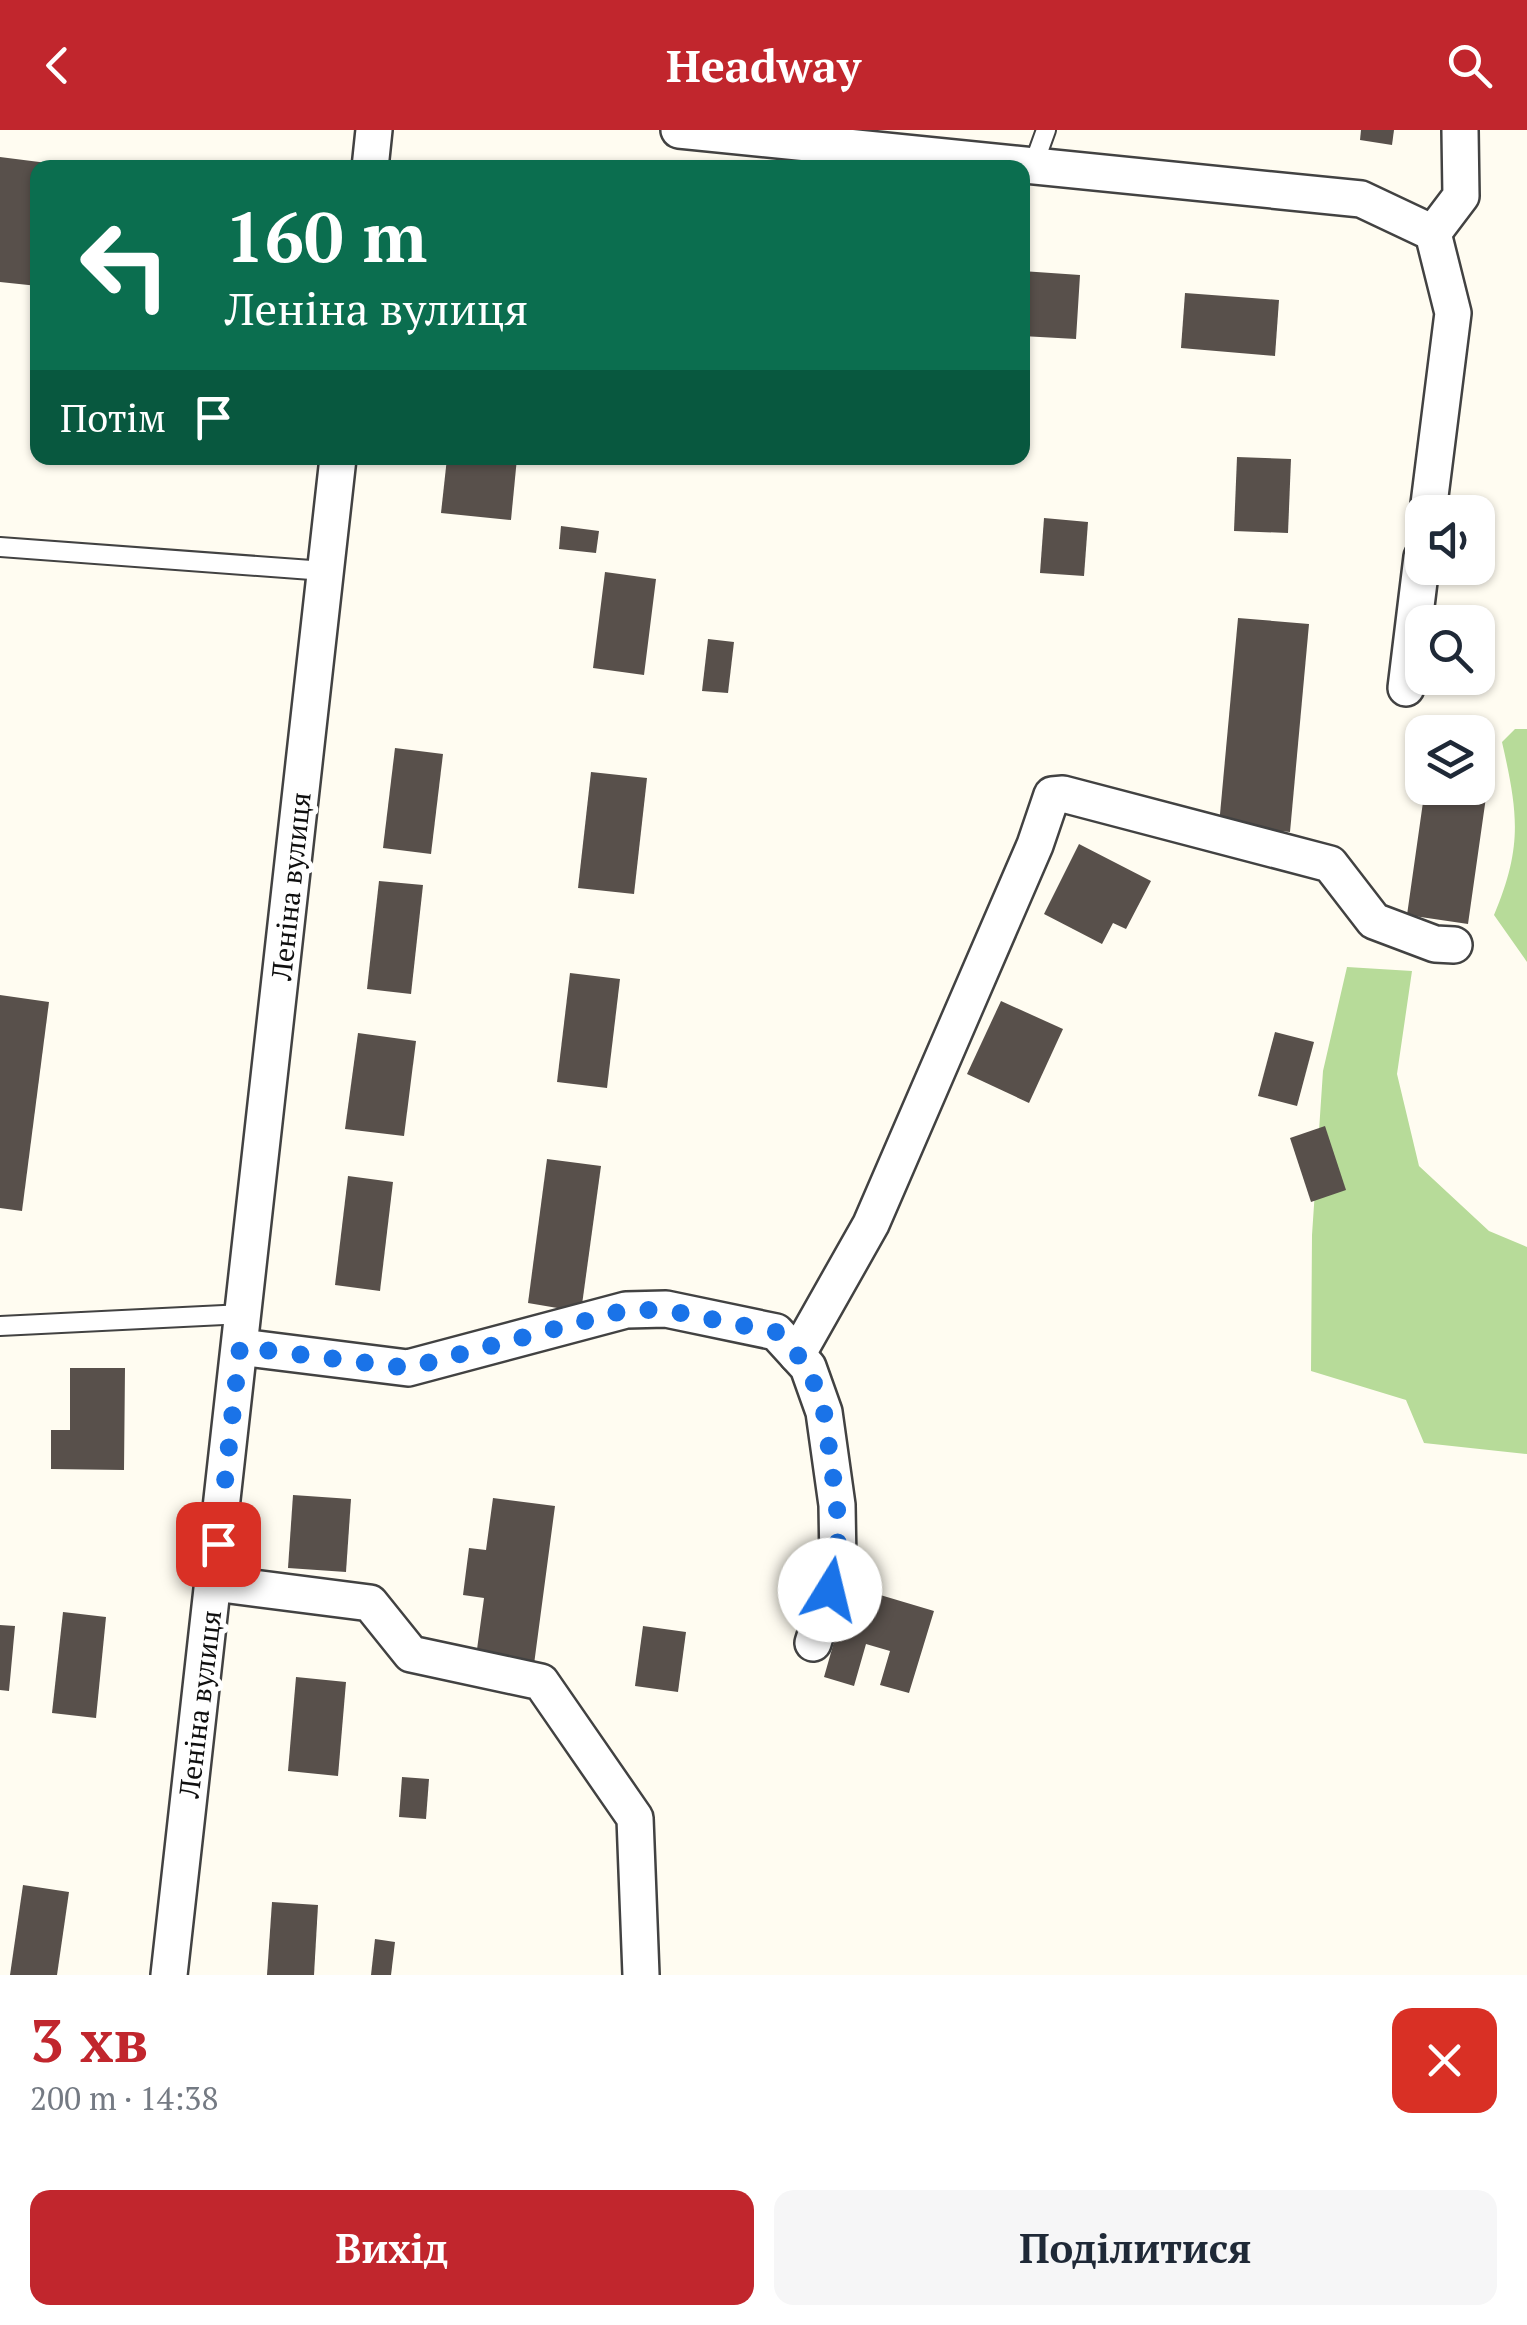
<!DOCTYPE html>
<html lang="uk">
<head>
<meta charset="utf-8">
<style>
  :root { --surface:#fff; --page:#f6f6f7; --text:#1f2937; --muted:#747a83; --accent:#c1262d }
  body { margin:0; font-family:"PT Serif",serif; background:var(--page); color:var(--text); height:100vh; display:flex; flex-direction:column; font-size:38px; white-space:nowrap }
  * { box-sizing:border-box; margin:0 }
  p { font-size:32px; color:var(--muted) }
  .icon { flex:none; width:55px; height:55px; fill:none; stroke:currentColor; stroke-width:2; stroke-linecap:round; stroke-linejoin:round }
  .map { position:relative; height:1845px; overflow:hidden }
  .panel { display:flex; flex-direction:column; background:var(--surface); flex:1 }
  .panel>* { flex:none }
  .hud { position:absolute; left:30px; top:30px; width:1000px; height:305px; border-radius:20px; box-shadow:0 2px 8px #0004; background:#0b6e4f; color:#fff; overflow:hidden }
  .buttons { position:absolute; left:1405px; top:365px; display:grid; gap:20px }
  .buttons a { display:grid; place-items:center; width:90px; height:90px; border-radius:20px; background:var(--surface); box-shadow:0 2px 8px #0004; font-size:50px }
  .pin { position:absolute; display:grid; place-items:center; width:85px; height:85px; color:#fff; margin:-42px; border-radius:20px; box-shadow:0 5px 15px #0006 }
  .me { position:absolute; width:110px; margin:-55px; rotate:9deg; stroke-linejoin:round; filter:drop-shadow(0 0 8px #0008) }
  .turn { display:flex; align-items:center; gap:35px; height:210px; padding:0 30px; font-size:45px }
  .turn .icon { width:130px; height:130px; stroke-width:2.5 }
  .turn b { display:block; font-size:70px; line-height:85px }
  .then { display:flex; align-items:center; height:95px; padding:0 30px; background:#0003; gap:20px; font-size:38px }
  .round { display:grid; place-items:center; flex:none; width:105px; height:105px; border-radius:20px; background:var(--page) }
  .overview { display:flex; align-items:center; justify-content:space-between; height:170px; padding:0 30px }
  h1 { font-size:60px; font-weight:800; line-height:75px; color:var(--accent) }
  .cta { display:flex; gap:20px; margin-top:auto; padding:20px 30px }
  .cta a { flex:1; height:115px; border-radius:20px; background:var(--accent); color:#fff; font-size:40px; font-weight:800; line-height:115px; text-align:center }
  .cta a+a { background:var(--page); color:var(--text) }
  header { display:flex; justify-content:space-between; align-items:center; height:130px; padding:0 30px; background:var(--accent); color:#fff; font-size:45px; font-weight:800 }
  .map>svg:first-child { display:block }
  .forest { fill:#b7db99 }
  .building { fill:#58504b }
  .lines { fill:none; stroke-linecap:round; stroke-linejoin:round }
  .service-casing { stroke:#424242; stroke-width:22 }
  .minor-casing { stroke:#424242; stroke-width:40 }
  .service { stroke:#fff; stroke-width:18 }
  .minor { stroke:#fff; stroke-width:35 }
  .route { stroke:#1a73e8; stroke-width:18; stroke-dasharray:0 32.4 }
  .labels { text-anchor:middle; stroke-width:10; stroke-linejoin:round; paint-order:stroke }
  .street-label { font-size:28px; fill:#0f0f0f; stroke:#fff }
</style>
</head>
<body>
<header><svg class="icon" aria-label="back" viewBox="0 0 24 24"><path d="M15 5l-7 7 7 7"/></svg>Headway<svg class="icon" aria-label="search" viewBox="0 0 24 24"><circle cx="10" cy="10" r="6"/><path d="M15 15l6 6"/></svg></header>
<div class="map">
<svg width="1527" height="1845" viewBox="0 0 1527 1845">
  <rect width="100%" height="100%" fill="#fffcf1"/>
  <g class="forest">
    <path d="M1515 599H1527V832L1494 785C1523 716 1518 683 1502 612Z"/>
    <polygon points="1347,837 1412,841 1397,944 1419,1036 1489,1101 1527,1117 1527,1324 1424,1313 1406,1270 1311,1241 1312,1105 1323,941"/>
  </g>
  <g class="building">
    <polygon points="1361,0 1394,0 1392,15 1360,10"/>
    <polygon points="0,27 63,35 38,38 38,156 0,152"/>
    <polygon points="1022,141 1080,145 1076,209 1022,206"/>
    <polygon points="1185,163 1279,170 1275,226 1181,218"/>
    <polygon points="1237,327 1291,329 1288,403 1234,401"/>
    <polygon points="447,328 517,328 511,390 441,383"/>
    <polygon points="1044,388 1088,392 1084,446 1040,443"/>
    <polygon points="561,396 599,401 596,423 559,419"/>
    <polygon points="605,442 656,449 644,545 593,538"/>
    <polygon points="1238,488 1309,494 1290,702 1219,695"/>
    <polygon points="708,509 734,512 728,563 702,561"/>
    <polygon points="395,618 443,624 431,724 383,718"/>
    <polygon points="591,642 647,648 634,764 578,758"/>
    <polygon points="1478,645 1489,646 1468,794 1407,785 1425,658 1478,658"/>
    <polygon points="1079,714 1151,751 1126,799 1113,793 1102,814 1044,784"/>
    <polygon points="379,751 423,755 411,864 367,859"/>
    <polygon points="570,843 620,849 607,958 557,952"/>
    <polygon points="0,865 49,872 22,1081 0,1078"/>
    <polygon points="1001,871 1063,899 1029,973 967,944"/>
    <polygon points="1275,902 1314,912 1297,976 1258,966"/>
    <polygon points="358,903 416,911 404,1006 345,999"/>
    <polygon points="1325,996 1346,1060 1311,1072 1290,1008"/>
    <polygon points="547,1029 601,1036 581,1182 528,1173"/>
    <polygon points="348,1046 393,1052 380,1161 335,1155"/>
    <polygon points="70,1238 125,1238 124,1340 51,1339 51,1300 70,1300"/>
    <polygon points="293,1365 351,1369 346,1442 288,1438"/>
    <polygon points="493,1368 555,1376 533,1542 475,1534 484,1468 463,1465 469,1418 486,1420"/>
    <polygon points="850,1456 934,1481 909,1563 880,1555 890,1521 866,1514 854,1556 824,1547"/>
    <polygon points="63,1482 106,1487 96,1588 52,1583"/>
    <polygon points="0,1495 15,1496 9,1561 0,1560"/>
    <polygon points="643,1496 686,1502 678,1562 635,1556"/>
    <polygon points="296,1547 346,1552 338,1646 288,1641"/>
    <polygon points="402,1647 429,1649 426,1689 399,1687"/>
    <polygon points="23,1755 69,1762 57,1845 10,1845"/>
    <polygon points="272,1772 318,1775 314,1845 267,1845"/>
    <polygon points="375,1809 395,1812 391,1845 371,1845"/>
  </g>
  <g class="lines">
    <defs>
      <g id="service">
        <polyline points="1033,36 1046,0"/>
        <polyline points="0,417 325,441"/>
        <polyline points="0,1196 244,1184"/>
      </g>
      <g id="minor">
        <polyline points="679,0 1361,69 1433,103 1453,183 1428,382"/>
        <polyline points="370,38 374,0"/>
        <polyline points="1433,103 1461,66 1460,0"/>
        <polyline points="1406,558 1422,427"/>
        <polyline points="240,1217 408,1238 626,1180 666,1179 776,1202 808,1237 824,1282 837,1375 838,1433 813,1513"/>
        <polyline points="797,1225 871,1094 1035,715 1052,665 1063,664 1330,734 1374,791 1435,814 1454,815"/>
        <polyline points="214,1453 370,1473 411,1524 541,1552 635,1688 641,1845"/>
        <polyline points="169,1845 338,328"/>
      </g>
    </defs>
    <use href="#service" class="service-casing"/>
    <use href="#minor" class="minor-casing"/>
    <use href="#service" class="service"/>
    <use href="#minor" class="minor"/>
  </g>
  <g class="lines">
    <polyline class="route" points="218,1414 240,1217 408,1238 626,1180 666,1180 776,1202 808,1236 824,1282 837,1375 838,1433 830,1460"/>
  </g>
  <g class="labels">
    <g class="street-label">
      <text transform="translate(291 756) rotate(-84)" y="10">Леніна вулиця</text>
      <text transform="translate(200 1574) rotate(-83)" y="10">Леніна вулиця</text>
    </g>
  </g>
</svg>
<div class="buttons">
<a><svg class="icon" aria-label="sound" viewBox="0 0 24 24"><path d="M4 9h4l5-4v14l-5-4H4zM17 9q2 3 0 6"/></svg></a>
<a><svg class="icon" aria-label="search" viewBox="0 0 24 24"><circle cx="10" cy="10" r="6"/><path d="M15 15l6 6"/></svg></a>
<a><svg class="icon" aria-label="layers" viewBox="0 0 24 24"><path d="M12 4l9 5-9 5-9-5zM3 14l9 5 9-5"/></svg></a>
</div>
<div class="pin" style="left:218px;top:1414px;background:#d93025"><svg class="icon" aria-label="arrive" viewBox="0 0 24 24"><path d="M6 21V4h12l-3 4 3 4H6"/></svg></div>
<svg class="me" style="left:830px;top:1460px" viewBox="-20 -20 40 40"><circle r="19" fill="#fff"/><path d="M0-13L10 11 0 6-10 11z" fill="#1a73e8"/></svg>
<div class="hud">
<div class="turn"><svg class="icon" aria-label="left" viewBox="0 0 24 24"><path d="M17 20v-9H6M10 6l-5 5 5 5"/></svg><div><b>160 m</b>Леніна вулиця</div></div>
<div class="then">Потім<svg class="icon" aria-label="arrive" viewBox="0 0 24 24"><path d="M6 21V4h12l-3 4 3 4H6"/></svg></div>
</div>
</div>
<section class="panel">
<div class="overview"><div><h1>3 хв</h1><p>200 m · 14:38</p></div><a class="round" style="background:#d93025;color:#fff"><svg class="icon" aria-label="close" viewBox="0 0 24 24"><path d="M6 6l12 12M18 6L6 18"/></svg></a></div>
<div class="cta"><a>Вихід</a><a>Поділитися</a></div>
</section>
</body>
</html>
